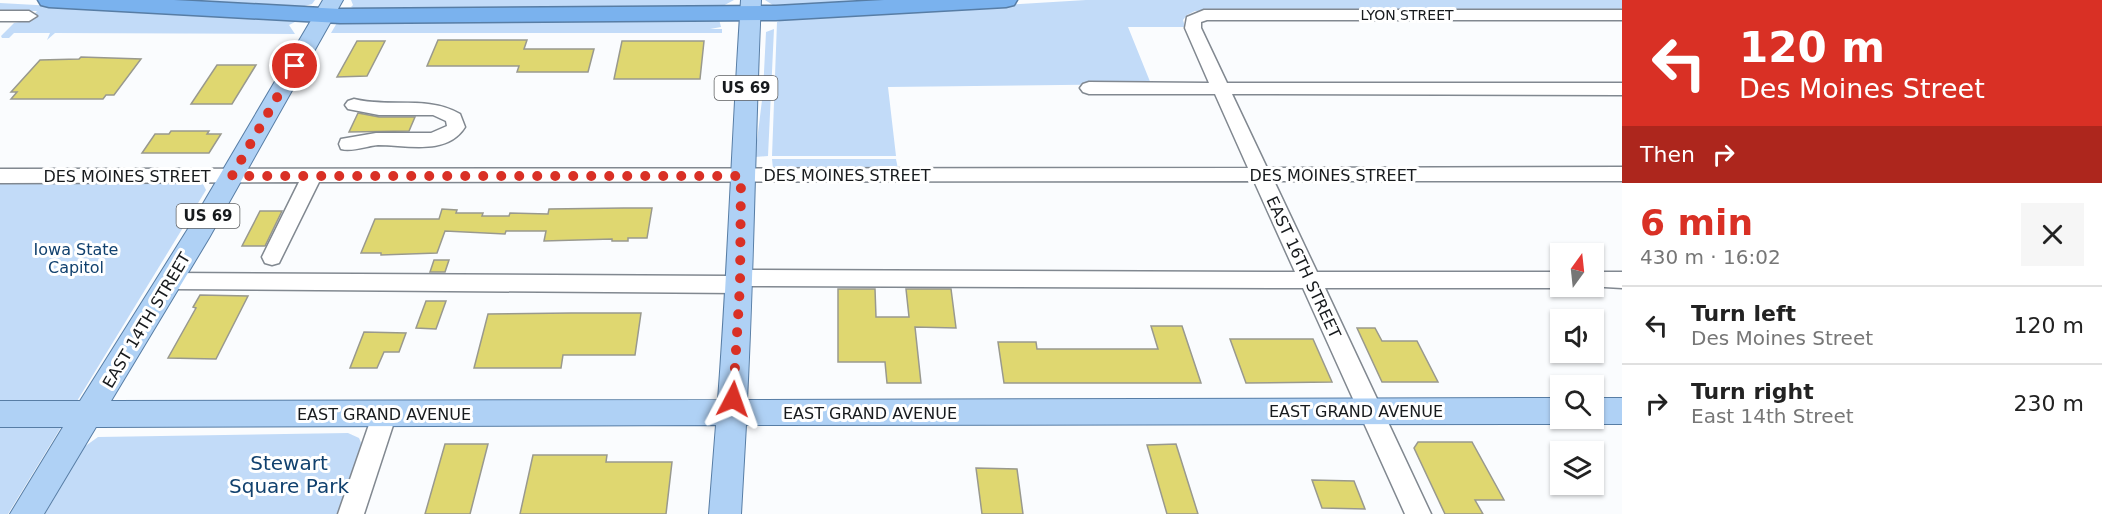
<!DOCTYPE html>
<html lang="en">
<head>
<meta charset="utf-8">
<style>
  :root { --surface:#fff; --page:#f6f6f6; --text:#222; --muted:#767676; --line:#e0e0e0; --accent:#d93025 }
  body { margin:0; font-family:"DejaVu Sans",sans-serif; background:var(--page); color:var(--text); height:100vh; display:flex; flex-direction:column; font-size:22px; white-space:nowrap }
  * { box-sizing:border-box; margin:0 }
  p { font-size:20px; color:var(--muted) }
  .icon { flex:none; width:33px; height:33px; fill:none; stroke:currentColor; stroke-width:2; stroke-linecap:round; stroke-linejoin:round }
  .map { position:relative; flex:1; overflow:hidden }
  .side { display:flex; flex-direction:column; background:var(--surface); width:480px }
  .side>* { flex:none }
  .banner { background:#d93025; color:#fff; overflow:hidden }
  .needle { width:39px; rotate:15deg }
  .fabs { position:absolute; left:1550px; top:243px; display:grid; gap:12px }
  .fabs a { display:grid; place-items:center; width:54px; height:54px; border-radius:0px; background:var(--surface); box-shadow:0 2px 4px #0004; font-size:30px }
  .pin { position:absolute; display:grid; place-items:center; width:51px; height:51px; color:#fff; margin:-26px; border:3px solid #fff; border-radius:50%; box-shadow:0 2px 6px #0007 }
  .me { position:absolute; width:66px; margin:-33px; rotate:4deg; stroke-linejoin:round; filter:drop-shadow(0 0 4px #0008) }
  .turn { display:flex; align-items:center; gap:21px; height:126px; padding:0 18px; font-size:27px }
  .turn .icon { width:78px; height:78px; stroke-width:2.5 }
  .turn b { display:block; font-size:42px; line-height:51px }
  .then { display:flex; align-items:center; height:57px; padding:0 18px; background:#0003; gap:12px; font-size:22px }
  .round { display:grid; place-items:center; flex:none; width:63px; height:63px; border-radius:0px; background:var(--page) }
  .head { display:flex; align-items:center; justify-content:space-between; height:102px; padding:0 18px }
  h1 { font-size:36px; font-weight:700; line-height:45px; color:var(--accent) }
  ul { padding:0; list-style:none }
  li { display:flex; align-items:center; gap:18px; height:78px; padding:0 18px; border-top:2px solid var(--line) }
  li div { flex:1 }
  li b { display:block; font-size:22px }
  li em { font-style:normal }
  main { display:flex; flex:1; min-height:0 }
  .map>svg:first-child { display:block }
  .green { fill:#c2dbf8 }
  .building { fill:#dfd770; stroke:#99998e; stroke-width:1.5 }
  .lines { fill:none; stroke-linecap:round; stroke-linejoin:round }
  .minor-casing { stroke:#818890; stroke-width:3 }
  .major-casing { stroke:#577da5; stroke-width:2 }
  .highway-casing { stroke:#577da5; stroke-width:3 }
  .minor { fill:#fff; fill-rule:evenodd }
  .major { fill:#afd1f5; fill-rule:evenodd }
  .highway { fill:#7ab2ee; fill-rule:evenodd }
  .route { stroke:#d93025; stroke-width:10; stroke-dasharray:0 18 }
  .labels { text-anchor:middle; stroke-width:6; stroke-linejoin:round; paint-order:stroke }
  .far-street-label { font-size:14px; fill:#171a1d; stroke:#fff }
  .shield { fill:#fff; stroke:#5d5f61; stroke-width:1.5 }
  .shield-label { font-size:15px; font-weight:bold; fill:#171a1d }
  .street-label { font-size:16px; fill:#171a1d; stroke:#fff }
  .park-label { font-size:16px; fill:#11416e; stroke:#fff }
  .near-park-label { font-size:20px; fill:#11416e; stroke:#fff }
</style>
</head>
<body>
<main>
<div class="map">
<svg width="1622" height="514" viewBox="0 0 1622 514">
  <rect width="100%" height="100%" fill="#fafcfe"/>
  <g class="green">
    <polygon points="143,0 315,0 312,4 297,8"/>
    <polygon points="351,0 734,0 721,7 360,11 351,7 353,5"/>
    <polygon points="765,0 931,0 776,7"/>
    <polygon points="1086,0 1622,0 1622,10 1195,11 1187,15 1183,20 1185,27 1128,27 1151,84 888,87 896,156 772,156 777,22 787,18"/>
    <polygon points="0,3 288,19 295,22 289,25 295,34 55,33 47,40 50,33 14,33 9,38 2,38 1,36 14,23 29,20 37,11 0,11"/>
    <polygon points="719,19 721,27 710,29 722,29 722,33 331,33 338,21"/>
    <polygon points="774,29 768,156 755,157 763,92 766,32"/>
    <polygon points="772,159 896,159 898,169 773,169"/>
    <polygon points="0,182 199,182 203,184 206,190 8,514 0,514"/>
    <polygon points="348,433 359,438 362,445 339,514 45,514 84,447 98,437"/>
  </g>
  <g class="building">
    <polygon points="438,40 527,40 524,49 594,49 588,72 517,72 519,66 427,66"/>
    <polygon points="357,41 385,41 367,76 337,77"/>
    <polygon points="622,41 704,41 700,79 614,79"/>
    <polygon points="81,57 141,59 114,95 106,95 103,99 11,99 17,92 11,92 40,60 79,59"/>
    <polygon points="217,65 256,65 232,104 191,104"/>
    <polygon points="358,113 379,117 415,117 409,131 349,132"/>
    <polygon points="171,131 209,131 207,134 221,134 209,153 142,153 155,134 169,134"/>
    <polygon points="624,208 652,208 647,238 628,238 628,241 612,241 612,239 544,241 546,231 506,231 505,234 445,231 437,253 381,255 381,253 361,253 375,219 439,219 442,209 457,210 456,213 483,213 482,216 509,216 510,213 548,214 549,209"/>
    <polygon points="260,211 282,211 265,246 242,246"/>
    <polygon points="434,260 449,260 445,272 430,272"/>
    <polygon points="838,289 875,289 876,317 909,317 906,289 951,289 956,328 915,327 921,383 887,383 885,362 838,362"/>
    <polygon points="200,295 248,296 216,359 168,358 196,308 193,307"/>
    <polygon points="426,301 446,301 436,329 416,328"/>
    <polygon points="572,313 641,313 635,355 563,355 561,368 474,368 488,314"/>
    <polygon points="1151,326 1182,326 1201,383 1004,383 998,342 1036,342 1037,349 1158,349"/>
    <polygon points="1357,328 1375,328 1382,341 1417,341 1438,382 1382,382"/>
    <polygon points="364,332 406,333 399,352 384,352 377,368 350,368"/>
    <polygon points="1230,339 1313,339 1332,382 1246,383"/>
    <polygon points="1418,442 1472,442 1504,500 1475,500 1483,514 1445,514 1414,448"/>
    <polygon points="445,444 488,444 470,514 425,514"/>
    <polygon points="1176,444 1198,514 1167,514 1147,445"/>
    <polygon points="533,455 607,455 606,462 672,462 666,514 520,514"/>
    <polygon points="976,468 1017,469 1023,514 982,514"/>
    <polygon points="1312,480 1354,481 1365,509 1322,508"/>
  </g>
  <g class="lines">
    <defs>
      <g id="minor">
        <polygon points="1204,10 1622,10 1622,20 1207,20 1201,22 1201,28 1227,83 1622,83 1622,95 1232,94 1267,168 1622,167 1622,181 1274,181 1317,272 1560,272 1560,286 1566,286 1560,288 1325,288 1431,514 1405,514 1303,288 750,286 748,291 740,293 169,289 161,287 158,281 161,275 169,273 730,276 732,272 740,270 1295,272 1254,181 319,182 279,263 272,265 265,263 262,257 299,182 0,183 0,169 1248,168 1215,94 1089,94 1083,92 1080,88 1083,84 1089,82 1209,83 1185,28 1187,17"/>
        <polygon points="0,11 29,11 37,16 29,21 0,21"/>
        <path d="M354 99C389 108 428 95 460 114L465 127C447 156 407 145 378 145 366 146 353 152 341 149L339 144 341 139 376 133H431L447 126 446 121 433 115H379L348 109 345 105 348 101Z"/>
        <polygon points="1593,272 1622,272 1622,288 1587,286 1593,286"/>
        <polygon points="385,402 394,406 397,413 364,514 338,514 373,413 376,406"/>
      </g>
      <g id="major">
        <path d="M323 0H343L209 238 111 401 718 400C728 267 732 133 741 0H761C755 133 754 267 747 400L1560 398V418H1571L1560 424 746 425 741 514H709L716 425 96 427 44 514H10L63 427H0V401H80L191 224Z"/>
        <polygon points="1593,398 1622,398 1622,424 1593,424 1583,420 1593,418"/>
      </g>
      <polygon id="highway" points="38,0 174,0 340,9 776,6 884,0 1017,0 1014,5 1006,7 776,20 340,23 49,7 41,5"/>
    </defs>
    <use href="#minor" class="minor-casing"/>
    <use href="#major" class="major-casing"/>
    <use href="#highway" class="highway-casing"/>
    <use href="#minor" class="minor"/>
    <use href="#major" class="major"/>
    <use href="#highway" class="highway"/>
  </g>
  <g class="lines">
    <polyline class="route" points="295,66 232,176 741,176 740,285 733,399"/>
  </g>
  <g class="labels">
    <g class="far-street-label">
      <text x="1407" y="20">LYON STREET</text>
    </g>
    <g class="shield">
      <rect x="714.5" y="76" width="63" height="24" rx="4.5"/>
      <rect x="176.5" y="204" width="63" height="24" rx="4.5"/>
    </g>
    <g class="shield-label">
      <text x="746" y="93">US 69</text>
      <text x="208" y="221">US 69</text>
    </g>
    <g class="street-label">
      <text x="847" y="181">DES MOINES STREET</text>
      <text x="1333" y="181">DES MOINES STREET</text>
      <text x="127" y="182">DES MOINES STREET</text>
      <text transform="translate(1304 267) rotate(65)" y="6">EAST 16TH STREET</text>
      <text transform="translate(146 320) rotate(-59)" y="6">EAST 14TH STREET</text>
      <text x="1356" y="417">EAST GRAND AVENUE</text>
      <text x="870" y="419">EAST GRAND AVENUE</text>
      <text x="384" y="420">EAST GRAND AVENUE</text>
    </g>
    <g class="park-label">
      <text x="76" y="255">Iowa State<tspan x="76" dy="18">Capitol</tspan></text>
    </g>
    <g class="near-park-label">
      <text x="289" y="470">Stewart<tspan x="289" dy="23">Square Park</tspan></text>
    </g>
  </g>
</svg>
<div class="fabs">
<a><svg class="needle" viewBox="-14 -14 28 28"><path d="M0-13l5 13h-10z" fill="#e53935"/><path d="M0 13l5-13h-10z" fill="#767676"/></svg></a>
<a><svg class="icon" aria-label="sound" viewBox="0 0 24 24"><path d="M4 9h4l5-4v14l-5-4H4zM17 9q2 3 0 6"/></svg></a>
<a><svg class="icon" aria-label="search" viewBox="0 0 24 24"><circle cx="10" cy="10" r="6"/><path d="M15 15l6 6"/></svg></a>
<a><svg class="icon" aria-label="layers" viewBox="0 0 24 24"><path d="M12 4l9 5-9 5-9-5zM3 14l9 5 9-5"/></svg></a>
</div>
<div class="pin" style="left:295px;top:66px;background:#d93025"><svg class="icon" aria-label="arrive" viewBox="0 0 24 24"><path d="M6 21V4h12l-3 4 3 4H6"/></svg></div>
<svg class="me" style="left:733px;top:399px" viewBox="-20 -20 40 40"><path d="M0-17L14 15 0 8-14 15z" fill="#d93025" stroke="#fff" stroke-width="4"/></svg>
</div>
<section class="side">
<div class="banner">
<div class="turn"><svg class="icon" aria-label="left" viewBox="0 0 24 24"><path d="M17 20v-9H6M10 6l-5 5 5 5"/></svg><div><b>120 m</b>Des Moines Street</div></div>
<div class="then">Then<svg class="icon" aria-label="right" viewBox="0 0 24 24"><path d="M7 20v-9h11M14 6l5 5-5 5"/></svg></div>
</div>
<div class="head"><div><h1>6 min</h1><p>430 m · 16:02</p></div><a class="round"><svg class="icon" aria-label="close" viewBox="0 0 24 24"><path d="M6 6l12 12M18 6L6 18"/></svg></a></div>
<ul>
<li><svg class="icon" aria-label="left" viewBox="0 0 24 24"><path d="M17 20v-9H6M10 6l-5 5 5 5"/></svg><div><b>Turn left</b><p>Des Moines Street</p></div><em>120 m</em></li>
<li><svg class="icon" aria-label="right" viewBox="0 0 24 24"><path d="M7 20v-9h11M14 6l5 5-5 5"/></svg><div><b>Turn right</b><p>East 14th Street</p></div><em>230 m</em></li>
</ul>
</section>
</main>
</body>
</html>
